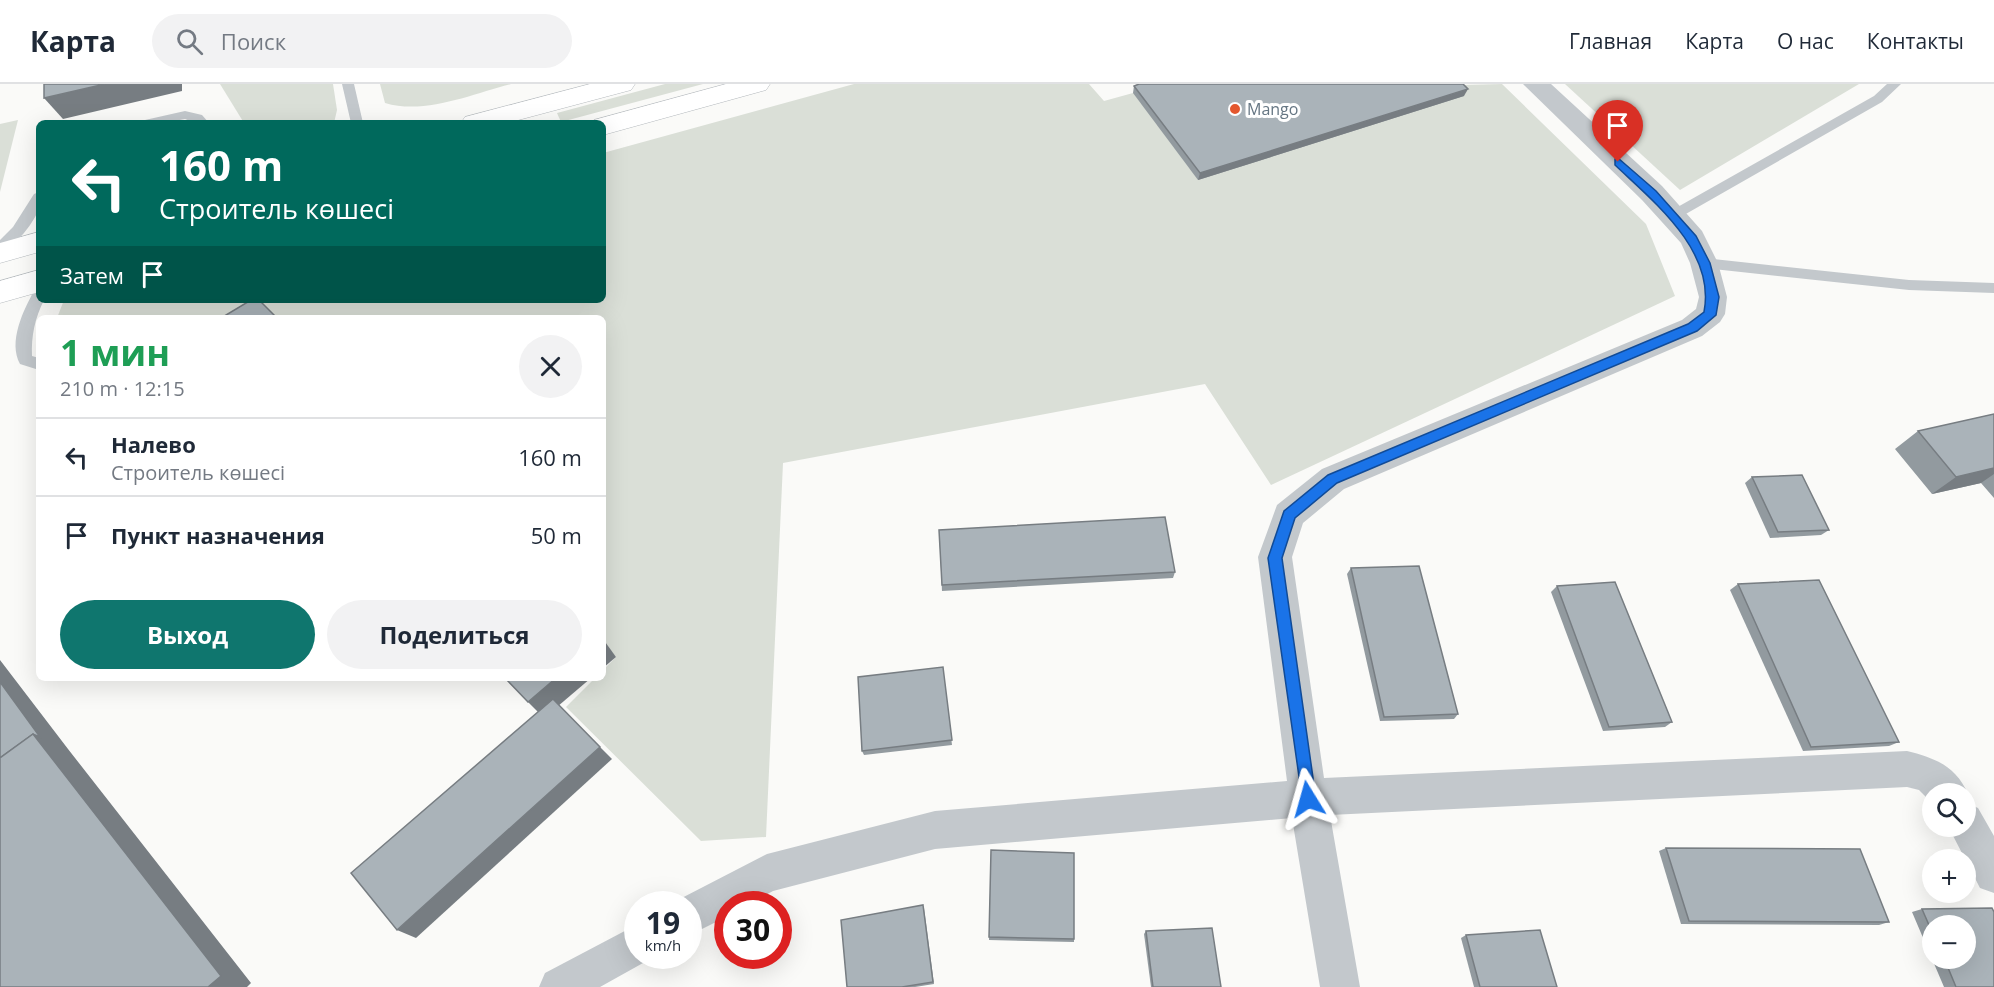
<!DOCTYPE html>
<html lang="ru">
<head>
<meta charset="utf-8">
<style>
  :root { --surface:#fff; --page:#f2f2f3; --text:#1f2937; --muted:#747a83; --line:#e0e1e3; --accent:#0f766e }
  body { margin:0; font-family:"Open Sans",sans-serif; background:var(--page); color:var(--text); height:100vh; display:flex; flex-direction:column; font-size:22px; white-space:nowrap }
  * { box-sizing:border-box; margin:0 }
  p { font-size:20px; color:var(--muted) }
  .icon { flex:none; width:33px; height:33px; fill:none; stroke:currentColor; stroke-width:2; stroke-linecap:round; stroke-linejoin:round }
  .map { position:relative; flex:1; overflow:hidden }
  .details { position:absolute; left:36px; top:231px; width:570px; height:366px; display:flex; flex-direction:column; background:var(--surface); border-radius:9px; box-shadow:0 6px 24px #0002 }
  .details>* { flex:none }
  .banner { position:absolute; left:36px; top:36px; width:570px; height:183px; border-radius:9px; box-shadow:0 6px 24px #0002; background:#00695c; color:#fff; overflow:hidden }
  .controls { position:absolute; left:1922px; top:699px; display:grid; gap:12px }
  .controls a { display:grid; place-items:center; width:54px; height:54px; border-radius:50%; background:var(--surface); box-shadow:0 6px 24px #0002; font-size:30px }
  .speed { position:absolute; left:624px; top:807px; display:flex; gap:12px; font-size:30px; font-weight:700; text-align:center }
  .speed>* { display:grid; place-content:center; width:78px; height:78px; border-radius:50%; background:var(--surface); box-shadow:0 6px 24px #0002; line-height:1 }
  .speed small { font-size:15px; font-weight:400 }
  .speed .limit { border:9px solid #d22; background:#fff; color:#111 }
  .pin { position:absolute; display:grid; place-items:center; width:51px; height:51px; color:#fff; margin:-62px -26px; border-radius:50% 50% 50% 0; rotate:-45deg; box-shadow:0 0 6px #0007 }
  .pin .icon { rotate:45deg }
  .me { position:absolute; width:66px; margin:-33px; rotate:352deg; stroke-linejoin:round; filter:drop-shadow(0 0 4px #0008) }
  .turn { display:flex; align-items:center; gap:21px; height:126px; padding:0 24px; font-size:27px }
  .turn .icon { width:78px; height:78px; stroke-width:2.5 }
  .turn b { display:block; font-size:42px; line-height:51px }
  .then { display:flex; align-items:center; height:57px; padding:0 24px; background:#0003; gap:12px; font-size:22px }
  .round { display:grid; place-items:center; flex:none; width:63px; height:63px; border-radius:32px; background:var(--page) }
  .head { display:flex; align-items:center; justify-content:space-between; height:102px; padding:0 24px }
  h1 { font-size:36px; font-weight:700; line-height:45px; color:#1e9e55 }
  .button { display:flex; gap:12px; margin-top:auto; padding:12px 24px }
  .button a { flex:1; height:69px; border-radius:36px; background:var(--accent); color:#fff; font-size:24px; font-weight:700; line-height:69px; text-align:center }
  .button a+a { background:var(--page); color:var(--text) }
  ul { padding:0; list-style:none }
  li { display:flex; align-items:center; gap:18px; height:78px; padding:0 24px; border-top:2px solid var(--line) }
  li div { flex:1 }
  li b { display:block; font-size:22px }
  li em { font-style:normal }
  header { display:flex; align-items:center; gap:36px; box-sizing:border-box; height:84px; padding:0 30px; background:var(--surface); border-bottom:2px solid var(--line) }
  header strong { font-size:28px }
  nav { display:flex; gap:33px; margin-inline-start:auto; font-size:21px }
  .search { width:420px; height:54px; background:var(--page); display:flex; align-items:center; gap:15px; box-sizing:border-box; padding:0 21px; border-radius:33px; color:var(--muted); font-size:22px }
  .map>svg:first-child { display:block }
  .green { fill:#dadfd7 }
  .lines { fill:none; stroke-linecap:round; stroke-linejoin:round }
  .primary-casing { stroke:#b5babe; stroke-width:1 }
  .service { fill:#c3c8cc; fill-rule:evenodd }
  .minor { fill:#c3c8cc; fill-rule:evenodd }
  .primary { fill:#fff; fill-rule:evenodd }
  .wall { fill:#929a9f; fill-rule:evenodd }
  .shaded-wall { fill:#777d82 }
  .building { fill:#aab3b9; stroke:#777d82; stroke-width:1.5 }
  .route { fill:#1a73e8; stroke:#114b97; stroke-width:1.5 }
  .poi-dot { fill:#e4572e; stroke:#fff; stroke-width:2 }
  .labels { text-anchor:middle; stroke-width:6; stroke-linejoin:round; paint-order:stroke }
  .far-poi-label { font-size:16px; fill:#657683; stroke:#fff; text-anchor:start }
</style>
</head>
<body>
<header>
<strong>Карта</strong>
<div class="search"><svg class="icon" aria-label="search" viewBox="0 0 24 24"><circle cx="10" cy="10" r="6"/><path d="M15 15l6 6"/></svg>Поиск</div>
<nav><a>Главная</a><a>Карта</a><a>О нас</a><a>Контакты</a></nav>
</header>
<div class="map">
<svg width="1994" height="903" viewBox="0 0 1994 903">
  <rect width="100%" height="100%" fill="#fafaf8"/>
  <g class="green">
    <polygon points="220,0 333,0 337,26 334,39 244,39"/>
    <path d="M380 0H511C472 10 425 31 385 19Z"/>
    <polygon points="665,0 703,0 561,38 557,29"/>
    <polygon points="854,0 1089,0 1104,17 1133,9 1502,0 1646,140 1675,212 1271,401 1205,300 783,379 766,753 701,757 566,623 595,594 603,594 603,586 616,573 603,559 603,234 57,234 64,216 603,216 603,69"/>
    <polygon points="1565,0 1859,0 1680,106"/>
    <polygon points="18,36 0,108 0,40"/>
  </g>
  <g class="lines">
    <defs>
      <g id="primary">
        <polygon points="590,0 635,0 631,6 507,39 461,39 465,33"/>
        <polygon points="726,0 770,0 766,6 603,51 603,39 592,39 594,36"/>
        <polygon points="39,148 39,168 0,179 0,159"/>
        <polygon points="39,186 39,208 0,219 0,197"/>
      </g>
    </defs>
    <use href="#primary" class="primary-casing"/>
    <g class="service">
      <polygon points="342,0 354,0 363,39 351,39"/>
      <polygon points="1887,0 1901,0 1882,18 1677,135 1667,135 1665,132 1667,129 1874,12"/>
      <polygon points="185,27 202,31 209,39 195,39 185,35 164,39 144,39 145,36"/>
      <path d="M39 108C39 113 40 118 39 123 37 136 13 165 0 169V156L13 143 34 110Z"/>
      <polygon points="1704,174 1909,196 1994,199 1994,209 1909,206 1704,184 1697,179"/>
      <path d="M39 206V216H44C35 234 31 252 32 272L39 274V286L20 280C8 258 23 227 34 207Z"/>
    </g>
    <g class="minor">
      <path d="M1523 0H1551L1662 102 1702 147 1718 179 1727 213 1725 230 1720 238 1702 252 1344 405 1303 439 1292 473 1324 694 1907 667C1935 674 1956 682 1968 710L1965 717V710H1932V719L1919 706 1907 703 1330 731 1360 903H1320L1292 734 935 765 773 807 749 820H728V832L688 852V820H673L674 818 767 770 935 727 1287 697 1258 473 1277 421 1322 385 1682 236 1696 225 1699 213 1690 179 1681 159 1642 116Z"/>
      <polygon points="1965,718 1978,724 1994,752 1994,809 1980,804 1948,742 1965,742"/>
      <polygon points="638,840 638,872 653,872 652,874 600,903 539,903 545,889"/>
    </g>
    <use href="#primary" class="primary"/>
  </g>
  <g class="wall">
    <polygon points="1134,2 1464,12 1198,96 1133,9"/>
    <polygon points="1994,330 1994,414 1981,399 1932,410 1895,365 1918,347"/>
    <polygon points="1752,393 1829,446 1821,451 1770,454 1745,399"/>
    <polygon points="939,446 1175,488 1173,494 942,507"/>
    <polygon points="1351,484 1458,630 1454,635 1380,637 1347,490"/>
    <polygon points="1738,500 1899,658 1889,662 1803,667 1730,506"/>
    <polygon points="1557,502 1672,638 1665,643 1603,647 1551,508"/>
    <polygon points="943,583 952,661 864,671 862,667"/>
    <polygon points="1666,764 1889,838 1879,841 1681,840 1659,767"/>
    <polygon points="991,766 1074,855 1074,858 989,856"/>
    <polygon points="924,824 934,900 915,903 847,903"/>
    <path d="M1922 825 1994 903H1944L1912 828ZM1932 842 1965 874H1932Z"/>
    <polygon points="1146,847 1221,903 1151,903 1144,850"/>
    <polygon points="1466,851 1557,903 1474,903 1461,854"/>
  </g>
  <g class="shaded-wall">
    <polygon points="105,0 182,0 182,7 63,35 44,14"/>
    <polygon points="1468,5 1464,12 1198,96 1200,89"/>
    <polygon points="1994,384 1994,390 1981,399 1932,410 1956,393"/>
    <polygon points="603,555 616,573 603,584"/>
    <polygon points="0,576 68,665 251,899 247,903 208,903 0,715"/>
    <polygon points="556,594 591,594 544,634 528,618"/>
    <polygon points="600,663 612,675 416,854 397,846"/>
  </g>
  <g class="building">
    <polygon points="44,0 105,0 44,14"/>
    <polygon points="1139,0 1463,0 1468,5 1200,89 1134,2"/>
    <polygon points="251,216 259,216 277,234 221,234"/>
    <polygon points="1994,330 1994,384 1956,393 1918,347"/>
    <polygon points="1802,391 1829,446 1778,448 1752,393"/>
    <polygon points="1165,433 1175,488 942,501 939,446"/>
    <polygon points="1419,482 1458,630 1384,633 1351,484"/>
    <polygon points="1819,496 1899,658 1811,663 1738,500"/>
    <polygon points="1615,498 1672,638 1609,643 1557,502"/>
    <polygon points="943,583 952,656 862,667 858,593"/>
    <polygon points="505,594 556,594 528,618"/>
    <polygon points="0,598 40,653 33,650 0,674"/>
    <polygon points="553,615 600,663 397,846 351,789"/>
    <polygon points="33,650 221,892 208,903 0,903 0,674"/>
    <polygon points="1666,764 1860,765 1889,838 1689,837"/>
    <polygon points="991,766 1074,769 1074,855 989,853"/>
    <polygon points="923,821 933,898 902,903 847,903 841,836"/>
    <polygon points="1992,824 1994,828 1994,903 1956,903 1944,874 1965,874 1965,842 1932,842 1932,848 1922,825"/>
    <polygon points="1212,844 1221,903 1153,903 1146,847"/>
    <polygon points="1540,846 1557,903 1480,903 1466,851"/>
  </g>
  <path class="route" d="M1618 74 1656 107 1696 152 1710 179 1719 213 1716 231 1697 247 1337 399 1295 434 1282 474 1316 715 1314 721 1308 723 1303 721 1268 474 1284 427 1328 391 1688 240 1704 228C1716 167 1654 118 1615 81V75Z"/>
  <circle class="poi-dot" cx="1235" cy="25" r="6"/>
  <g class="labels">
    <g class="far-poi-label">
      <text x="1247" y="31">Mango</text>
    </g>
  </g>
</svg>
<div class="controls">
<a><svg class="icon" aria-label="search" viewBox="0 0 24 24"><circle cx="10" cy="10" r="6"/><path d="M15 15l6 6"/></svg></a>
<a>+</a>
<a>−</a>
</div>
<div class="speed"><div>19<small>km/h</small></div><div class="limit">30</div></div>
<div class="pin" style="left:1618px;top:78px;background:#d93025"><svg class="icon" aria-label="arrive" viewBox="0 0 24 24"><path d="M6 21V4h12l-3 4 3 4H6"/></svg></div>
<svg class="me" style="left:1308px;top:715px" viewBox="-20 -20 40 40"><path d="M0-17L14 15 0 8-14 15z" fill="#1a73e8" stroke="#fff" stroke-width="4"/></svg>
<div class="banner">
<div class="turn"><svg class="icon" aria-label="left" viewBox="0 0 24 24"><path d="M17 20v-9H6M10 6l-5 5 5 5"/></svg><div><b>160 m</b>Строитель көшесі</div></div>
<div class="then">Затем<svg class="icon" aria-label="arrive" viewBox="0 0 24 24"><path d="M6 21V4h12l-3 4 3 4H6"/></svg></div>
</div>
<section class="details">
<div class="head"><div><h1>1 мин</h1><p>210 m · 12:15</p></div><a class="round"><svg class="icon" aria-label="close" viewBox="0 0 24 24"><path d="M6 6l12 12M18 6L6 18"/></svg></a></div>
<ul>
<li><svg class="icon" aria-label="left" viewBox="0 0 24 24"><path d="M17 20v-9H6M10 6l-5 5 5 5"/></svg><div><b>Налево</b><p>Строитель көшесі</p></div><em>160 m</em></li>
<li><svg class="icon" aria-label="arrive" viewBox="0 0 24 24"><path d="M6 21V4h12l-3 4 3 4H6"/></svg><div><b>Пункт назначения</b></div><em>50 m</em></li>
</ul>
<div class="button"><a>Выход</a><a>Поделиться</a></div>
</section>
</div>
</body>
</html>
